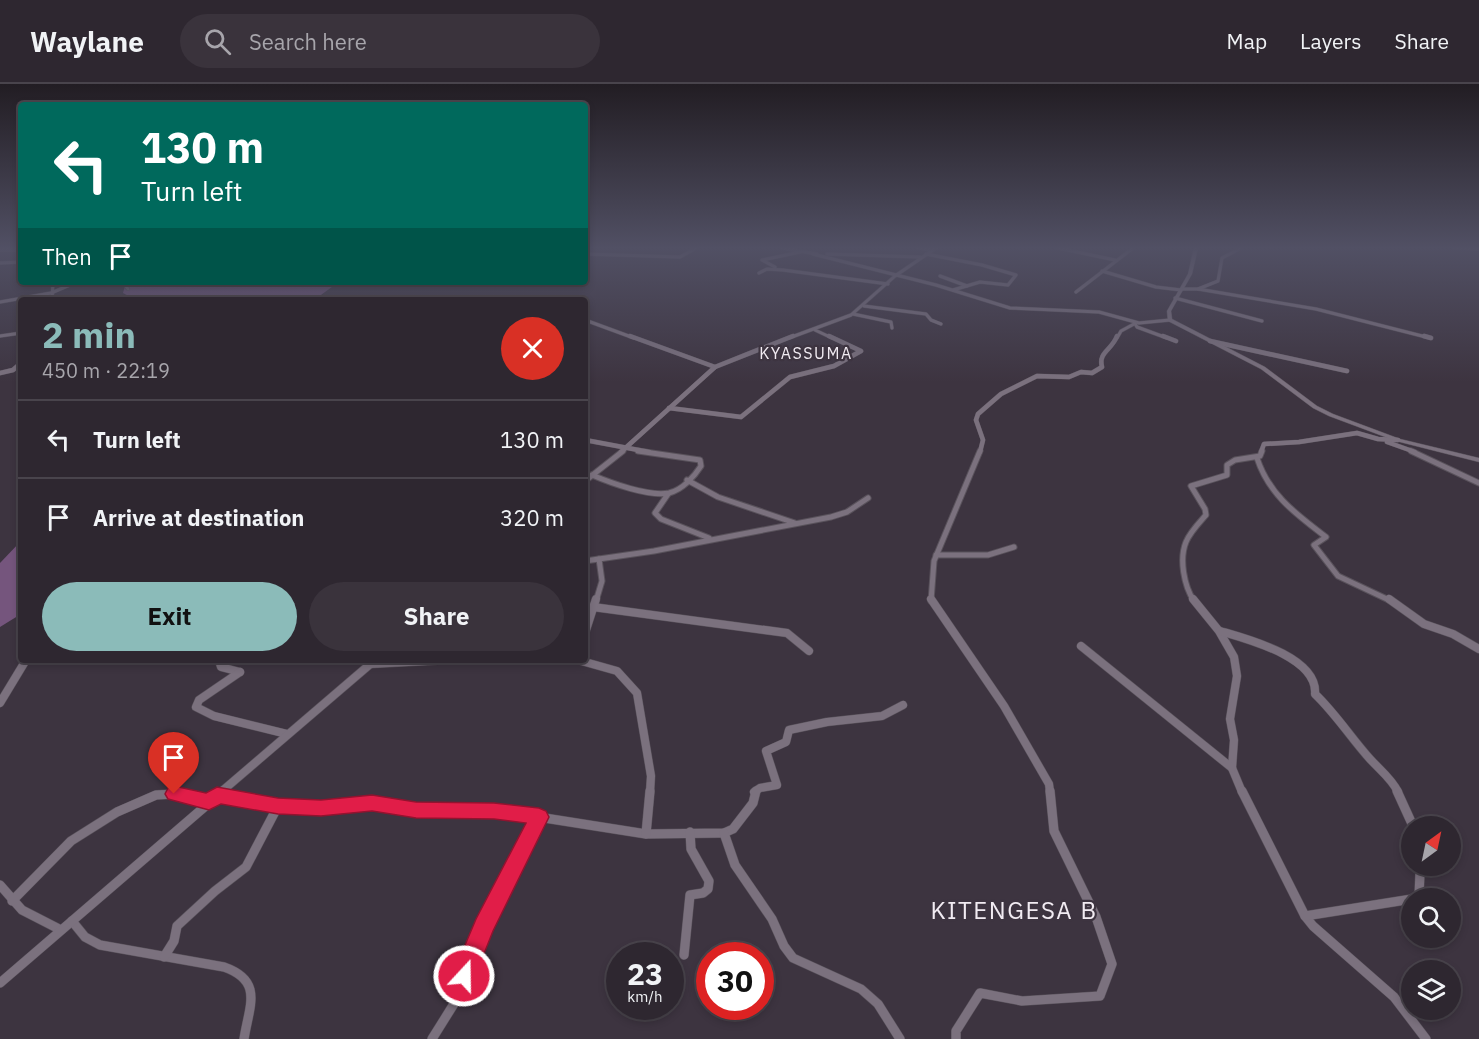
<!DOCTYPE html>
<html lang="en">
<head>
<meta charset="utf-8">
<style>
  :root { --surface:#2e2730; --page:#3a333c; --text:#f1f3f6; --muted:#a7a5ab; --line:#49444c; --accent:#8bbbb9 }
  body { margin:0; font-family:"IBM Plex Sans",sans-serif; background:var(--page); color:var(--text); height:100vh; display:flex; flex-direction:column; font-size:22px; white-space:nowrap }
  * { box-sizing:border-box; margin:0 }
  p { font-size:20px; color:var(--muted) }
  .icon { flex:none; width:33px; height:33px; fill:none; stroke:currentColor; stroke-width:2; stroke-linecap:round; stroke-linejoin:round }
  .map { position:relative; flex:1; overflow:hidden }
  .drawer { position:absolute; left:18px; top:213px; width:570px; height:366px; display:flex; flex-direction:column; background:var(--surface); border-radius:6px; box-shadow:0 3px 9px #0003,0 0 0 2px var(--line) }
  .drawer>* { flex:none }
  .hud { position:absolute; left:18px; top:18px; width:570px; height:183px; border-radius:6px; box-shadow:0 3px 9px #0003,0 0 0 2px var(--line); background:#00695c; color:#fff; overflow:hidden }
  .needle { width:39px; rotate:33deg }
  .tools { position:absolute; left:1401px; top:732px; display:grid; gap:12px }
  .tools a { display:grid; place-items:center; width:60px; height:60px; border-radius:50%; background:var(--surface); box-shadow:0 3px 9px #0003,0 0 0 2px var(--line); font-size:30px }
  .speed { position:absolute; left:606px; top:858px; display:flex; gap:12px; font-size:30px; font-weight:700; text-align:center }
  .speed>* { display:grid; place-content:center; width:78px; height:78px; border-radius:50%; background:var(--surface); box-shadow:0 3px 9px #0003,0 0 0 2px var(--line); line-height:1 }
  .speed small { font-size:15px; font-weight:400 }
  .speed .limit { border:9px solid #d22; background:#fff; color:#111 }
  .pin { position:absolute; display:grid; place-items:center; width:51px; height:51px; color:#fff; margin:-62px -26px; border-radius:50% 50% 50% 0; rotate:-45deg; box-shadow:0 0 6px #0007 }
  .pin .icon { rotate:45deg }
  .me { position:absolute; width:66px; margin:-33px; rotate:21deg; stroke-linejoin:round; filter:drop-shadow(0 0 4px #0008) }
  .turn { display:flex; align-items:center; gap:21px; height:126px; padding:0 24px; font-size:27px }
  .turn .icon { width:78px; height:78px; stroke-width:2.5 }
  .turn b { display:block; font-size:42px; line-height:51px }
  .then { display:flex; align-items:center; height:57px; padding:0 24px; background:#0003; gap:12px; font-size:22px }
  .round { display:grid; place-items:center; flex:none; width:63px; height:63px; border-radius:32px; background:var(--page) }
  .summary { display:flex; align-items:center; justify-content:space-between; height:102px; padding:0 24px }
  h1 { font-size:36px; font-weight:800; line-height:45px; color:var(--accent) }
  .primary-button { display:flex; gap:12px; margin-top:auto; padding:12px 24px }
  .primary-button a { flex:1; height:69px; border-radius:36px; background:var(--accent); color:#111; font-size:24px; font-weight:800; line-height:69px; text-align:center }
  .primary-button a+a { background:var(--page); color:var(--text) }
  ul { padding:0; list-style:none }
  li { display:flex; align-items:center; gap:18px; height:78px; padding:0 24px; border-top:2px solid var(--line) }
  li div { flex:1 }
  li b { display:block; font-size:22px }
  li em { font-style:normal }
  header { display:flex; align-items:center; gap:36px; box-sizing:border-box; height:84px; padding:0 30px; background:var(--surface); border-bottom:2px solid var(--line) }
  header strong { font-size:28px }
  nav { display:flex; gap:33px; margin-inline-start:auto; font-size:21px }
  .search { width:420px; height:54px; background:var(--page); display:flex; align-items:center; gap:15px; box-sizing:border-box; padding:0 21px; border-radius:33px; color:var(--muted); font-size:22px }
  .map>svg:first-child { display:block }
  .green { fill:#75557d }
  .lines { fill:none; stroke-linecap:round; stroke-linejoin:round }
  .minor-far4-casing { stroke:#59525b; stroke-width:4 }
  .minor-far3-casing { stroke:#59525b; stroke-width:5 }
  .minor-far2-casing { stroke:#59525b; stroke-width:7 }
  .minor-far1-casing { stroke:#59525b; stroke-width:9 }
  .minor-casing { stroke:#59525b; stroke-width:10 }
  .tertiary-casing { stroke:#59525b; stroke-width:1 }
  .minor-far4 { stroke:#7b717e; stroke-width:3 }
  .minor-far3 { stroke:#7b717e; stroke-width:4.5 }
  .minor-far2 { stroke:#7b717e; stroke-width:5 }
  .minor-far1 { stroke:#7b717e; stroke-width:8 }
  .minor { stroke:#7b717e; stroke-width:9 }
  .tertiary { fill:#7b717e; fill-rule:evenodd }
  .route { fill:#e11d48; stroke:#92132f; stroke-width:1.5 }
  .labels { text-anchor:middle; stroke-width:4.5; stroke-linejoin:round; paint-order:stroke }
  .far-quarter-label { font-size:16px; letter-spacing:1.5px; fill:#f1ebf2; stroke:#3d3440 }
  .near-quarter-label { font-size:24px; letter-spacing:1.5px; fill:#f1ebf2; stroke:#3d3440 }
</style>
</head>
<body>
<header>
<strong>Waylane</strong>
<div class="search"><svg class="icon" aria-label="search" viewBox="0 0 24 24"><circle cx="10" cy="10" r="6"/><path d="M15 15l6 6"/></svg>Search here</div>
<nav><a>Map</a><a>Layers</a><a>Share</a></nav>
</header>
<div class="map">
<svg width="1479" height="955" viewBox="0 0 1479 955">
  <rect width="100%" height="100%" fill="#3d3440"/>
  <g class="green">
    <polygon points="126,198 325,198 336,200 314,216 136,216 123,209"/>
    <polygon points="21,457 21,530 0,543 0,479"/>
  </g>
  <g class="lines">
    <defs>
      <g id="minor-far4">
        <polyline points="782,164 817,170"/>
        <polyline points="918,164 932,166"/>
        <polyline points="1058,164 1115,176"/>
        <polyline points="1455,164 1479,165"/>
        <polyline points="0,166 21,166"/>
        <polyline points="585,170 680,173 696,164"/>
        <polyline points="813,170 936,201 1010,224 1099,228 1139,239 1170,236"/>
        <polyline points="827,170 920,173"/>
        <polyline points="926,170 982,181 1016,191 1008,201 980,198 953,206"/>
        <polyline points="0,179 21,178"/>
        <polyline points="775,183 762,176 800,168"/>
        <polyline points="1102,187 1156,203 1181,206"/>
        <polyline points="759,189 767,185 783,186 888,200"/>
        <polyline points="940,192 967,202"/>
        <polyline points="123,198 128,205"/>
        <polyline points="1182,205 1198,205 1218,197 1222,174 1241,164"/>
        <polyline points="1198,205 1316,225 1430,254"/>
        <polyline points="1076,208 1133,164"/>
        <polyline points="1175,214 1262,237"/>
        <polyline points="52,216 53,198"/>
        <polyline points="0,218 51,209 77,198"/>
        <polyline points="864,222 926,230 931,236 941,240"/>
        <polyline points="853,230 891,238 892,244"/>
        <polyline points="585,236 634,254"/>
        <polyline points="1134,238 1137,243 1167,254"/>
        <polyline points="815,246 832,254"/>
        <polyline points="0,252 21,249"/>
        <polyline points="789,254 851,231 895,192 936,164"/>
        <polyline points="1117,254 1121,247 1134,240"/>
      </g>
      <g id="minor-far3">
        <polyline points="630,252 715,283"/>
        <polyline points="1163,252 1176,257"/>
        <polyline points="1424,252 1431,254"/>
        <polyline points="1210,257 1347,287"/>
        <polyline points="0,289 13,286 21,279"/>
        <polyline points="669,324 741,333 790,293 834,282 861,267 829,252"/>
        <polyline points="585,356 649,368"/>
        <polyline points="1387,358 1415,368"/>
        <polyline points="621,368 715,283 793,252"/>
        <path d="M980 368 983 356 976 336 978 330 1001 310 1037 292 1069 293 1081 288 1092 289 1102 283C1098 268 1112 266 1117 252"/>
        <polyline points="1261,368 1264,360 1299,358 1357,349 1378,355 1398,356"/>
      </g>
      <g id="minor-far2">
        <polyline points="1411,367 1479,399"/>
        <path d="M1257 374C1269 411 1296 430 1326 453L1314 461 1338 492 1391 517"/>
        <path d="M592 391C611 399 649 413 669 409 682 406 694 393 701 382L700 376 638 367"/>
        <polyline points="687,396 718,413 795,439"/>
        <polyline points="585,397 623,367"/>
        <polyline points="668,410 655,429 661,435 709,454"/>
        <polyline points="936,471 988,471 1014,463"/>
        <polyline points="585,477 654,467 831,433 847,428 868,414"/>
        <polyline points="596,517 602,497 599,475"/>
        <polyline points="931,517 934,477 980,367"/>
        <path d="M1194 517C1184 502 1179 475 1186 458 1190 448 1199 439 1206 431L1205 425 1191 402 1227 391V381L1235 376 1260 372 1262 367"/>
      </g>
      <g id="minor-far1">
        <polyline points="931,515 1004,622 1049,700 1050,708"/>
        <polyline points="1193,515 1219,547 1234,573 1237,592 1230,635 1234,656 1232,684 1242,708"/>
        <polyline points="1389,515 1424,540 1453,550 1479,565"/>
        <polyline points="593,523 787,549 809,567"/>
        <path d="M1220 547C1247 555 1318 573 1315 610 1336 630 1351 654 1370 675 1380 686 1392 695 1398 708"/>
        <polyline points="585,549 596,515"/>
        <polyline points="1081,562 1232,684"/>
        <polyline points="219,576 221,583 240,588"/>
        <polyline points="578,576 617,587 637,609 651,692 650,708"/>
        <polyline points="370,580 447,576"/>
        <polyline points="240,588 199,616 196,623 214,632 287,650"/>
        <polyline points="0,619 26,576"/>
        <polyline points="221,708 375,576"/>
        <polyline points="754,708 760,704 777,701 766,667 786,658 789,646 827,638 882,632 903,621"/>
      </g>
      <g id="minor">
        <polyline points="1242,707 1305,832 1313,842 1394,913 1426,955"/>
        <polyline points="1397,707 1413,742"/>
        <polyline points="217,711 278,722 310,724 372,719 416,726 513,729 646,750 724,749 733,745 753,719 756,707"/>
        <polyline points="724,749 735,781 772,835 784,862 793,874 861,905 878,920 900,955"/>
        <polyline points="646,750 650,707"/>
        <polyline points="0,801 22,826 61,846"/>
        <polyline points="1413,814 1419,812 1420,789 1423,782"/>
        <polyline points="12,817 71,757 117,728 156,711 174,710 209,718"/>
        <polyline points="1305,832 1412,815"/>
        <path d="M72 837 85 853 100 861 224 883C264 897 249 922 244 955"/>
        <polyline points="684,871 690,811 703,809 708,805 709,797 691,765 690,748"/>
        <polyline points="164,873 174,857 177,842 215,807 246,783 278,722"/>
        <polyline points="0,899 223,707"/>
        <polyline points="432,955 457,915 469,874 539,733"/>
        <polyline points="956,955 956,947 980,909 1022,917 1100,912 1112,880 1096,833 1054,747 1050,707"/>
      </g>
      <polygon id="tertiary" points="1194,164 1198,164 1192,190 1171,227 1172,235 1265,283 1317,322 1333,330 1400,355 1479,374 1479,378 1396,357 1329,332 1313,324 1261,285 1168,237 1167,227 1188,190"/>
    </defs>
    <use href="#minor-far4" class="minor-far4-casing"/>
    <use href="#minor-far3" class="minor-far3-casing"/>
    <use href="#minor-far2" class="minor-far2-casing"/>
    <use href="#minor-far1" class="minor-far1-casing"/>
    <use href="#minor" class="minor-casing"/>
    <use href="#tertiary" class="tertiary-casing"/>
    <use href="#minor-far4" class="minor-far4"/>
    <use href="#minor-far3" class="minor-far3"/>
    <use href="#minor-far2" class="minor-far2"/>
    <use href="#minor-far1" class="minor-far1"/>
    <use href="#minor" class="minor"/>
    <use href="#tertiary" class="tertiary"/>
  </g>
  <linearGradient id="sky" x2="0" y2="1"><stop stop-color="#221d23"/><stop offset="0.55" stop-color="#515064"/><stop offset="1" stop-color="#515064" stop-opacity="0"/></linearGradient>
  <rect width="1479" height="298" fill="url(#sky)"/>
  <polygon class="route" points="174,702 206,709 217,703 278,714 321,716 372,711 416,718 494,719 539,724 546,727 549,733 493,847 472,900 464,903 456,900 452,892 476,835 526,739 494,735 416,734 372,727 321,732 278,730 221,720 209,726 168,715 165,710 168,704"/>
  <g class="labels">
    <g class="far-quarter-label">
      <text x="806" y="275">KYASSUMA</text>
    </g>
    <g class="near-quarter-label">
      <text x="1014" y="835">KITENGESA B</text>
    </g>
  </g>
</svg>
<div class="tools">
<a><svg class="needle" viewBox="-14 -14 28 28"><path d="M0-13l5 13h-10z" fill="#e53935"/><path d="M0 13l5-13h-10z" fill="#a7a5ab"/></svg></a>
<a><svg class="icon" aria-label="search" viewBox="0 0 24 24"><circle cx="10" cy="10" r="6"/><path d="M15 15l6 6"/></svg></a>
<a><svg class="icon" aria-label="layers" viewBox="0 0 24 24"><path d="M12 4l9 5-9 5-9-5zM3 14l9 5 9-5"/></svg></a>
</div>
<div class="speed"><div>23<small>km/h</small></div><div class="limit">30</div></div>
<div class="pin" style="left:174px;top:710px;background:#d93025"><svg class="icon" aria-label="arrive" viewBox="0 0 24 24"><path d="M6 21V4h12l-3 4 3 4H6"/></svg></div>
<svg class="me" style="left:464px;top:892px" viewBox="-20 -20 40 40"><circle r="17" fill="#e11d48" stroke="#fff" stroke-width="3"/><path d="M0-11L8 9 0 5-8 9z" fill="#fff"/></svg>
<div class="hud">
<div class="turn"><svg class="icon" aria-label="left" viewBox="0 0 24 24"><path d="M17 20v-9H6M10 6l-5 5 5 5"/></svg><div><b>130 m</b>Turn left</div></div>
<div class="then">Then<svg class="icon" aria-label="arrive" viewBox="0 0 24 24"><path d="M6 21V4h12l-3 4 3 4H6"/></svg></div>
</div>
<section class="drawer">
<div class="summary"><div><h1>2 min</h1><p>450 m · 22:19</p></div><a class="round" style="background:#d93025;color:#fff"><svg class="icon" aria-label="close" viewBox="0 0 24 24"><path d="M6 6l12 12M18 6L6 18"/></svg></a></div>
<ul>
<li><svg class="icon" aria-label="left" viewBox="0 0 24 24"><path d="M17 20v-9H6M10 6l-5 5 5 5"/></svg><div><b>Turn left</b></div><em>130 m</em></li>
<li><svg class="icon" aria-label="arrive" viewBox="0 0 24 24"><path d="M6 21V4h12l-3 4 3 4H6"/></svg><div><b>Arrive at destination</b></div><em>320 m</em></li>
</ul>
<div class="primary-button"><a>Exit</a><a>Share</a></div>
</section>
</div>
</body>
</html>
